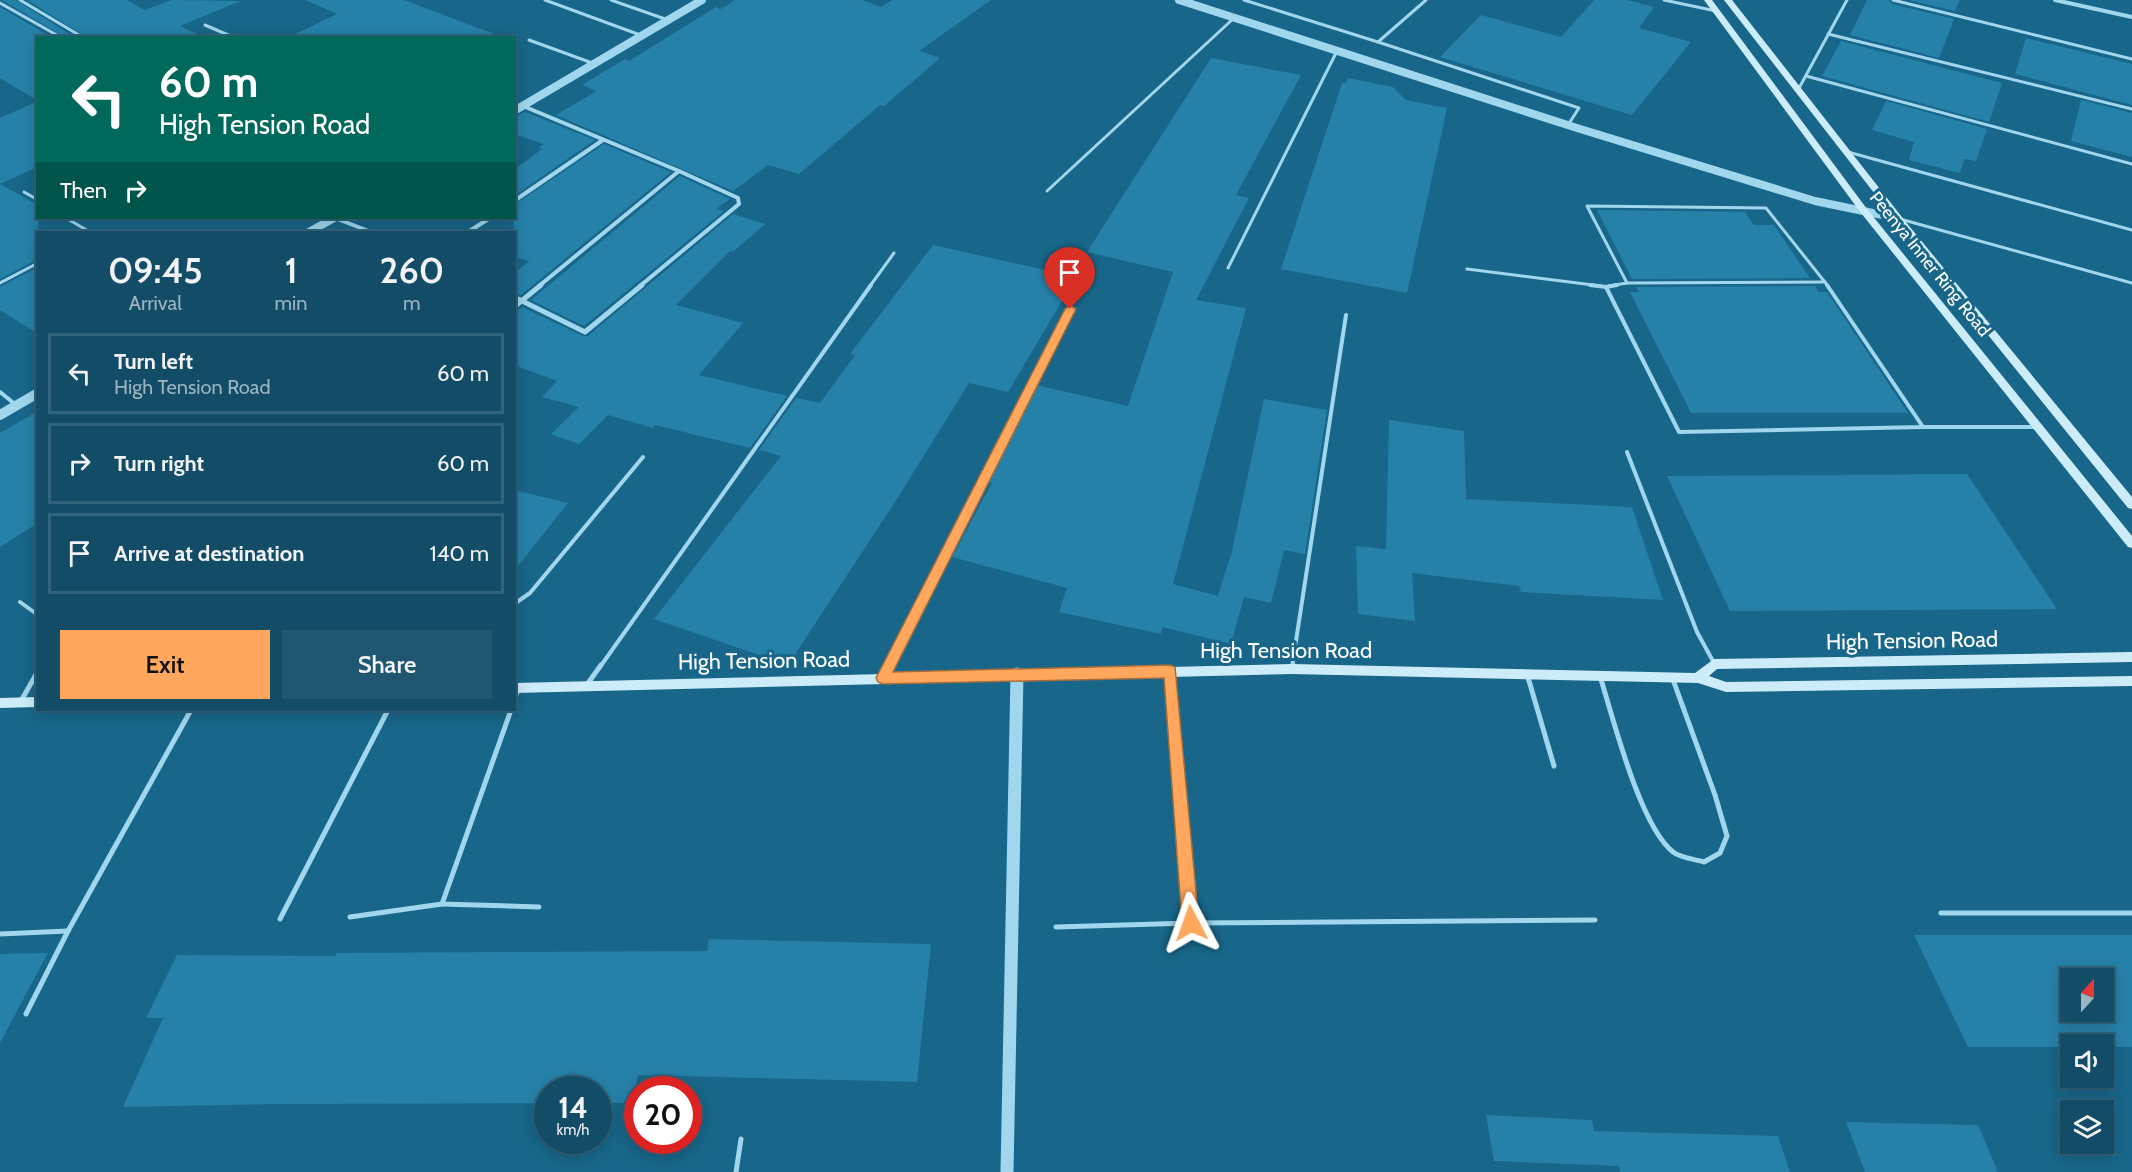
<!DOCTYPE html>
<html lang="en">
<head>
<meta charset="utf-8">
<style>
  :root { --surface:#124c67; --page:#1f5670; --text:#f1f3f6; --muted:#9cb4c0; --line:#31637b; --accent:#ffa75d }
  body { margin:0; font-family:Cabin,sans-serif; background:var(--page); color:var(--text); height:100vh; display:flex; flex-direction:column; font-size:22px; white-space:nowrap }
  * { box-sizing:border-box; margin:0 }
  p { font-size:20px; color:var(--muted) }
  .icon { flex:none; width:33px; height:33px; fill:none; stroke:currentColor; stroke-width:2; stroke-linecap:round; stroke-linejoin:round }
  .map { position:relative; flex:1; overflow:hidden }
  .drawer { position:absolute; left:36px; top:231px; width:480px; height:480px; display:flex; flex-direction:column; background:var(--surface); border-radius:0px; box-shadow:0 3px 15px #0003,0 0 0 2px var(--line) }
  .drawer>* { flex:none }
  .guide { position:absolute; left:36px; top:36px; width:480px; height:183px; border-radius:0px; box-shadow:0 3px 15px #0003,0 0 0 2px var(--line); background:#00695c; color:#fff; overflow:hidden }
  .needle { width:39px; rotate:21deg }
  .tools { position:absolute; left:2060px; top:968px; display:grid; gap:12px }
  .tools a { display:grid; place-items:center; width:54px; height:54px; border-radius:0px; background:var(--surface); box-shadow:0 3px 15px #0003,0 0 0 2px var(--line); font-size:30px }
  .speed { position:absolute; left:534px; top:1076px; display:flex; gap:12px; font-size:30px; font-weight:700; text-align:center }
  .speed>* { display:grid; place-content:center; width:78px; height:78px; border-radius:50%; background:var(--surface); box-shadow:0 3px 15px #0003,0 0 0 2px var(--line); line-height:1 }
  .speed small { font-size:15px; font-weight:400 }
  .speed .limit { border:9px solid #d22; background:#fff; color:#111 }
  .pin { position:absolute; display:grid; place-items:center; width:51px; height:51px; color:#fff; margin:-62px -26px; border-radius:50% 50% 50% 0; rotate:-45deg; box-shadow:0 0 6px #0007 }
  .pin .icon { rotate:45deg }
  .me { position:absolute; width:66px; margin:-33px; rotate:356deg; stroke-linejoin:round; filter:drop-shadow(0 0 4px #0008) }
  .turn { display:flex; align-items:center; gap:21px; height:126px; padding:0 24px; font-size:27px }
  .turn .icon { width:78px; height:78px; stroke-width:2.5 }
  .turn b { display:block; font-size:42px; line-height:51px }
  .then { display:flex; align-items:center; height:57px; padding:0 24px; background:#0003; gap:12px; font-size:22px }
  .eta { display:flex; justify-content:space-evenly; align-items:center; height:102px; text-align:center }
  .eta b { font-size:36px; font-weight:600; line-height:42px }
  .cta { display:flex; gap:12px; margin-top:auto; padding:12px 24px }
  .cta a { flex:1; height:69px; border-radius:0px; background:var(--accent); color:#111; font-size:24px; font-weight:600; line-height:69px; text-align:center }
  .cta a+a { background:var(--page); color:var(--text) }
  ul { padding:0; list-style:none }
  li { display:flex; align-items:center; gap:18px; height:81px; margin:0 12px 9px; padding:0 12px; border:3px solid var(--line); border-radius:0px }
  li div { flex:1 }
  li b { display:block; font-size:22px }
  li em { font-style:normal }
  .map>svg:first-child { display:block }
  .building { fill:#2681a8; fill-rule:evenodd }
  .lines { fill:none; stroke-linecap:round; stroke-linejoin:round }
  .service-far2 { stroke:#a0d7ee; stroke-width:3 }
  .service-far1 { stroke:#a0d7ee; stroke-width:4 }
  .service { stroke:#a0d7ee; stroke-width:5 }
  .minor-far1 { stroke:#a0d7ee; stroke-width:4 }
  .minor { stroke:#a0d7ee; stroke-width:5 }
  .tertiary-far2 { stroke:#a0d7ee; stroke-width:8 }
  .tertiary-far1 { stroke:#a0d7ee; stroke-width:10 }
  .tertiary { stroke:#a0d7ee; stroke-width:13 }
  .secondary { fill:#cdecfa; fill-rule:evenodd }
  .route { fill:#ffa75d; stroke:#a66d3c; stroke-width:1.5 }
  .labels { text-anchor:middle; stroke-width:6; stroke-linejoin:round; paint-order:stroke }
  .far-street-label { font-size:18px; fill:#fff; stroke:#186689 }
  .street-label { font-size:22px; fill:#fff; stroke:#186689 }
</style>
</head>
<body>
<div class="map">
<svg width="2132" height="1172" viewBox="0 0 2132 1172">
  <rect width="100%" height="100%" fill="#186689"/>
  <g class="building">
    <polygon points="2,0 16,0 76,38 66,38"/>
    <polygon points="27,0 127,0 144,10 172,0 241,1 180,26 206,38 88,38"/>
    <polygon points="305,0 404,0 497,35 497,38 287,38 337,14"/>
    <polygon points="735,0 862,0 881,7 892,0 991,0 919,51 940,58 884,106 880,105 799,174 768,165 733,191 556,115 597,91 582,85 625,59 629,61 716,7 721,9"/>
    <polygon points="1594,0 1627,0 1654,7 1639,28 1691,42 1632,115 1440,57 1481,15 1561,37"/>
    <polygon points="1867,0 1889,0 1892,4 1954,19 1939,58 1850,35"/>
    <polygon points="1909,0 1960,0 1955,11"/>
    <polygon points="0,7 53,38 38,38 38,101 0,78"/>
    <polygon points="2026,38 2132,64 2132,105 2015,74"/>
    <polygon points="1841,41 2002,83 1989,122 1822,76"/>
    <polygon points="1211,58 1301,75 1236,195 1249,198 1196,300 1246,308 1173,584 1218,596 1232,551 1264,399 1327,410 1305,554 1284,550 1271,603 1244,597 1231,644 1162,627 1161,634 1059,612 1067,588 952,557 992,483 987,482 1036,385 1128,406 1173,272 1087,252"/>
    <polygon points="1348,78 1393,87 1406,100 1447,108 1407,293 1281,269 1342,83 1346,83"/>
    <polygon points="2081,100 2132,113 2132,157 2071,141"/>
    <polygon points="38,101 38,167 0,184 0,118"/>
    <polygon points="1886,101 1987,129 1976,161 1964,159 1960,173 1909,160 1914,142 1872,130"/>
    <polygon points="525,112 595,140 514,196 514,170 542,149 538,148 544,144 514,134 514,117"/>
    <polygon points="604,144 671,172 521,295 514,292 514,274 529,261 514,257 514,205"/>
    <polygon points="680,176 730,199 716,209 724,211 584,326 531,300"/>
    <polygon points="0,184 38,205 38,259 0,279"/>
    <polygon points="1597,210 1745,212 1754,225 1774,225 1810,278 1632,279"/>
    <polygon points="733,214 765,224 733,252 730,251 676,305 743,323 699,375 787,396 750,448 655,425 653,428 608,415 579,444 551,434 579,407 542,397 557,381 514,365 514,312 522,307 583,336 588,336"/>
    <polygon points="933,245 1076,277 1008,392 969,383 897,499 788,665 654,619 781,456 759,450 796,398 820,403 855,355 850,354"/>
    <polygon points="38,267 38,334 0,310 0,287"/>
    <polygon points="1815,286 1819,292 1827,292 1908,413 1691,413 1630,292 1639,292 1636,287"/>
    <polygon points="38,411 38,523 0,547 0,433"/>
    <polygon points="1389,420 1464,431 1466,499 1632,507 1663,600 1521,592 1519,586 1412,573 1415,621 1358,614 1356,546 1386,549"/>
    <polygon points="1967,474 2057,609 1730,611 1667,476"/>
    <polygon points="514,490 568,503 514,571"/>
    <path d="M1914 935H2132V1047H2103V1044H2070V1047H1968ZM2070 978H2103V1011H2070Z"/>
    <polygon points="709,939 931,944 917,1082 638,1075 632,1103 598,1103 598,1089 548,1089 548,1103 278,1104 123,1107 163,1018 146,1018 177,955 335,956 337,953 707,951"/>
    <polygon points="48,953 0,1043 0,954"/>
    <polygon points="1486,1115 1592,1120 1594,1131 1778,1136 1790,1172 1620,1172 1619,1166 1494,1161"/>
    <polygon points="1846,1122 1978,1125 1998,1172 1865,1172"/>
  </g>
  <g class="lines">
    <g class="service-far2">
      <polyline points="20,0 84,38"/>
      <polyline points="545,0 643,36"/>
      <polyline points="611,0 668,20"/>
      <polyline points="1244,0 1378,42 1426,0"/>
      <polyline points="1664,0 1716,11"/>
      <polyline points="1893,0 2132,59"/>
      <polyline points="0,3 62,38"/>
      <polyline points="205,25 235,38"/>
      <polyline points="1828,34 2132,109"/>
      <polyline points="529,40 595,64"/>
      <polyline points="1378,42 1579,108 1568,125"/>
      <polyline points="1806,76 2132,164"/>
      <polyline points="1798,90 1847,0"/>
      <polyline points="1848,152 2132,230"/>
      <polyline points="1047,191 1234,18"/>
      <polyline points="24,192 38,200"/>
      <polyline points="66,218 90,232"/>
      <polyline points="1900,219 2132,283"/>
      <polyline points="1228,268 1337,51"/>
      <polyline points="1467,269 1601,286"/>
      <polyline points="0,283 38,263"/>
      <polyline points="1627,283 1825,282"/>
      <polyline points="870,286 894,253"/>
      <polyline points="1609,286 1627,283 1587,206 1766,208 1828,286"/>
    </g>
    <g class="service-far1">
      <polyline points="1590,285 1606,287"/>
      <polyline points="1606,287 1679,432 1923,427 1827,285"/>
      <polyline points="1606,287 1617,285"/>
      <polyline points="0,392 16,405"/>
      <polyline points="1923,427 2038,427"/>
      <polyline points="1627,452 1697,632 1714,663"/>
      <polyline points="20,602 38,615"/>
      <polyline points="514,604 530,593 643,457"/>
      <polyline points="600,667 871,285"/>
      <polyline points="889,667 1070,309"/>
      <polyline points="1292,667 1346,315"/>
    </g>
    <g class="service">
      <polyline points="1292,669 1293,665"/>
      <polyline points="1170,671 1191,923 1595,920"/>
      <polyline points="1527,674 1554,766"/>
      <path d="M1600 676C1613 718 1640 826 1673 852 1681 858 1694 859 1704 862L1720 853 1727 836 1715 795 1672 677"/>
      <polyline points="883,678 890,665"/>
      <polyline points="586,686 601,665"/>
      <polyline points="514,699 519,688"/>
      <polyline points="21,701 38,671"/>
      <polyline points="511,710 442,904 539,907"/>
      <polyline points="1941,913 2132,913"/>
      <polyline points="350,917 442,904"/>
      <polyline points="280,919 388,710"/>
      <polyline points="1056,927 1191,923"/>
      <polyline points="0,934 68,931"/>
      <polyline points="26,1014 68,931 191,710"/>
      <polyline points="736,1172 741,1139"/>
    </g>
    <g class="minor-far1">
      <polyline points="2055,0 2132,17"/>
      <polyline points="523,106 679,171 539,286"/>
      <polyline points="514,201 603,140"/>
      <polyline points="335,218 371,232"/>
      <polyline points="468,232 490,218"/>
      <polyline points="640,286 739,204 738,198 679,171"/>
    </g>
    <g class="minor">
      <polyline points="514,297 585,332 642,285"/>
      <polyline points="514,307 541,285"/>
    </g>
    <g class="tertiary-far2">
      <polyline points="1179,0 1577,128 1815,201 1897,218"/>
      <polyline points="514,111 702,0"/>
      <polyline points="309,232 334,218"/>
    </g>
    <polyline class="tertiary-far1" points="0,415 38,393"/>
    <polyline class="tertiary" points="1007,1172 1017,674"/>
    <g class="secondary">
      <polygon points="1704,0 1712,0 1867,209 2132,536 2132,548 2128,547 1861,213"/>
      <polygon points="1724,0 1732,0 1905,221 2132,497 2132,509 2128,508 1899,225"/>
      <polygon points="2132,652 2132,662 1717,669 1709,676 1726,682 2132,676 2132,686 1726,692 1698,683 1292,674 514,693 514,683 1292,664 1695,673 1714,659"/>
      <polygon points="38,697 38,707 0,708 0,698"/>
    </g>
  </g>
  <polygon class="route" points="1070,305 1076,309 893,672 1170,665 1175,667 1199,923 1197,929 1191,931 1185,929 1182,923 1164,678 883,684 878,682 876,678 1065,309"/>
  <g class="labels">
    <g class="far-street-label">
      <text transform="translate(1930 264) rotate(51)" y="6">Peenya Inner Ring Road</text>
    </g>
    <g class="street-label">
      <text transform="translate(1912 640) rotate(-1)" y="8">High Tension Road</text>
      <text x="1286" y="658">High Tension Road</text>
      <text transform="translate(764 660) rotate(-1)" y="8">High Tension Road</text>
    </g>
  </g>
</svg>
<div class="tools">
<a><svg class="needle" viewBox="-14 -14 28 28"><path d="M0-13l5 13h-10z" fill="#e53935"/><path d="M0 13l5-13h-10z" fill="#9cb4c0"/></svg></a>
<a><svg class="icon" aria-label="sound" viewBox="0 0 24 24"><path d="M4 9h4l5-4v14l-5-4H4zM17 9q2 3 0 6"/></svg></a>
<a><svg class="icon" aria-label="layers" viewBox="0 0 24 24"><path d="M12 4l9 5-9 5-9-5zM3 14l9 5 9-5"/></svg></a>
</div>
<div class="speed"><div>14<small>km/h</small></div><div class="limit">20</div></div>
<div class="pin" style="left:1070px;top:309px;background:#d93025"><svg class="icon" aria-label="arrive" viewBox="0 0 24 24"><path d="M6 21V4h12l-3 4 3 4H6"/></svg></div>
<svg class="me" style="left:1191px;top:923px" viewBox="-20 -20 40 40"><path d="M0-17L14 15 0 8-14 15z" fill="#ffa75d" stroke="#fff" stroke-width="4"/></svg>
<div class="guide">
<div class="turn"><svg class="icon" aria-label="left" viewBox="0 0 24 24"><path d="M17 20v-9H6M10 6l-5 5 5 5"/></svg><div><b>60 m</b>High Tension Road</div></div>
<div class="then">Then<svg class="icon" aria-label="right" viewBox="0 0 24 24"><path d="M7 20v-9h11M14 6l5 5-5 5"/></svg></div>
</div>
<section class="drawer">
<div class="eta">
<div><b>09:45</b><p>Arrival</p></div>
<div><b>1</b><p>min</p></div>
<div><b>260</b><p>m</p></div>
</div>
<ul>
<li><svg class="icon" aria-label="left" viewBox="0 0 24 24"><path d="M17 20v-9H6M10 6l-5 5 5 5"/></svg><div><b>Turn left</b><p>High Tension Road</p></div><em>60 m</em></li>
<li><svg class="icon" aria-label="right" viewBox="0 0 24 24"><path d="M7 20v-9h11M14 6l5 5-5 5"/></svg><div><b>Turn right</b></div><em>60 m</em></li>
<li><svg class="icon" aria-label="arrive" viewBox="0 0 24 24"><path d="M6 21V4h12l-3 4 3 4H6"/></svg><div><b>Arrive at destination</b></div><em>140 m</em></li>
</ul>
<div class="cta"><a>Exit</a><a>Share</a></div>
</section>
</div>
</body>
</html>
